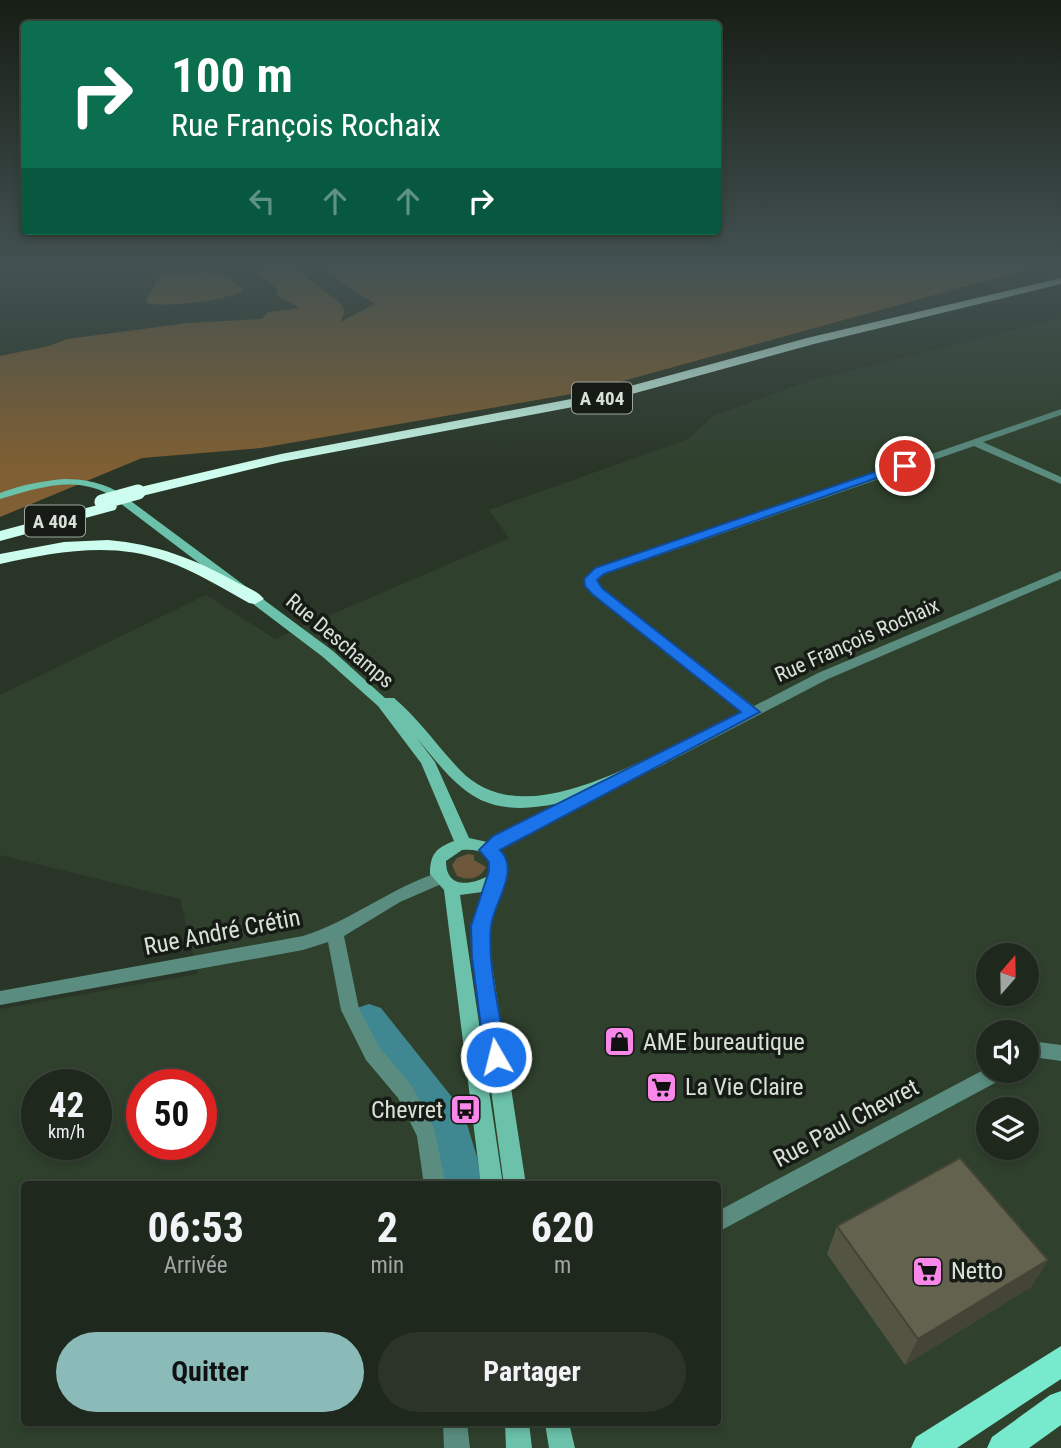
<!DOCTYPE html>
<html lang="fr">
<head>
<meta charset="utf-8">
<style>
  :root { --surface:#1f281d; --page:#2c342a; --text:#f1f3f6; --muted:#a1a6a4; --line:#3c443b; --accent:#8bbbb9 }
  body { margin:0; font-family:"Roboto Condensed",sans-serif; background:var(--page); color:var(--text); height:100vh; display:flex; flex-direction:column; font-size:26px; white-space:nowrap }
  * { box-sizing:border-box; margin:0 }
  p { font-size:23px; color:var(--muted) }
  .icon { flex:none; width:38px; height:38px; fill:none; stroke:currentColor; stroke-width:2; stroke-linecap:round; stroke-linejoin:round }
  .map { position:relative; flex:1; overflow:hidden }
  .panel { position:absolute; left:21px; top:1181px; width:700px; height:245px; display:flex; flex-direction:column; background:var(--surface); border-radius:7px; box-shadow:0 4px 10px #0003,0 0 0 2px var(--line) }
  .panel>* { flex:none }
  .hud { position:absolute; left:21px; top:21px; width:700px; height:214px; border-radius:7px; box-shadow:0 4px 10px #0003,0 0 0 2px var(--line); background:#0b6e4f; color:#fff; overflow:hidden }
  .needle { width:46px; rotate:20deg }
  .buttons { position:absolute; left:976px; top:943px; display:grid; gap:14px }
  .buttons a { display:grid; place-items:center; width:63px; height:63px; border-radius:50%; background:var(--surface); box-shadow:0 4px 10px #0003,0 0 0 2px var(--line); font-size:35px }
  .speed { position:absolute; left:21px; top:1069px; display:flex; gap:14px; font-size:35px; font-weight:700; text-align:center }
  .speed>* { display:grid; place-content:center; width:91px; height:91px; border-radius:50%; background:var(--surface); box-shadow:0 4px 10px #0003,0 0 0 2px var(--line); line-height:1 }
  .speed small { font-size:18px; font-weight:400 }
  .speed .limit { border:10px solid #d22; background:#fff; color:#111 }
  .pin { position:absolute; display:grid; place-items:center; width:60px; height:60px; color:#fff; margin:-30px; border:4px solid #fff; border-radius:50%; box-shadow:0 2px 7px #0007 }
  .me { position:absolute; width:77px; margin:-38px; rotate:352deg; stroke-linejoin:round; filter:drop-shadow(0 0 5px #0008) }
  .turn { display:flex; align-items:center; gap:24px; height:147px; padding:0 35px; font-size:32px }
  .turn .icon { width:91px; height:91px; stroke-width:2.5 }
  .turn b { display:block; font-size:49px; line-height:60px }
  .lanes { display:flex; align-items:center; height:66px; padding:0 35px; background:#0003; justify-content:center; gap:35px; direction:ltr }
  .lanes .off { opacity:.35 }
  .eta { display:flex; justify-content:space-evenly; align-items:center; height:119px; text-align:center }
  .eta b { font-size:42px; font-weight:700; line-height:49px }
  .button { display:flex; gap:14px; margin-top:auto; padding:14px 35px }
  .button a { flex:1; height:80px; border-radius:42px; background:var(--accent); color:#111; font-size:28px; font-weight:700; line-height:80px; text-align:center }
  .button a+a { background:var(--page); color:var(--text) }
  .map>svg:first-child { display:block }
  .built { fill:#2f402d; fill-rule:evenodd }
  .green { fill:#6c573b }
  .forest { fill:#7f5f33 }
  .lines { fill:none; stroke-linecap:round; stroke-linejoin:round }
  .river { fill:#3f8791; fill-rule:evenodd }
  .minor { fill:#5a8d7f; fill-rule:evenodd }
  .secondary { fill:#6bc1aa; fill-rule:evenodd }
  .primary { fill:#77e9cc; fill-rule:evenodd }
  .motorway { fill:#ccfdee; fill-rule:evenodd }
  .motorway-bridge { stroke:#ccfdee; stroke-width:15 }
  .wall { fill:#545443 }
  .shaded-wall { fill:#454537 }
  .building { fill:#62624e; stroke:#454537; stroke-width:2 }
  .route { fill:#1a73e8; stroke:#114b97; stroke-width:2 }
  .labels { text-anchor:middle; stroke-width:7; stroke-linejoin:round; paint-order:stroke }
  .shield { fill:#161b15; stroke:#9ea59d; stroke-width:2 }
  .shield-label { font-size:19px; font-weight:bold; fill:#d8e0d7 }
  .street-label { font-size:21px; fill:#d8e0d7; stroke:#161b15 }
  .near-street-label { font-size:24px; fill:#d8e0d7; stroke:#161b15 }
  .near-poi-label { font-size:24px; fill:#d8e0d7; stroke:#161b15; text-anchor:start }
</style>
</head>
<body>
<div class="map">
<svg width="1061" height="1448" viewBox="0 0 1061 1448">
  <rect width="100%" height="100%" fill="#293627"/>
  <path class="built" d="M1061 318V1448H0V1009L198 974 180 899 0 855V695L206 595 275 639 509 538 489 510 688 439 713 416 803 383ZM989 956H1027V994H989ZM989 1032H1027V1071H989ZM37 1085H96V1144H37ZM142 1085H201V1144H142ZM989 1110H1027V1148H989ZM24 1185H718V1423H24Z"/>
  <path class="green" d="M468 854 474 855V860L486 867C480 879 469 881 457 876L452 865 457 858Z"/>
  <g class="forest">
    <polygon points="323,265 1043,265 583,392 261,448 142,458 0,517 0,356 49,346 67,339 188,323 262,319 268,312 300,308 278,296 276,288 257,272 286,267 295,269 339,302 345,311 340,322 375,304 328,274"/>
    <path d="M206 273 227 275 244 291C221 301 173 306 148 304L146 301 160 275Z"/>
  </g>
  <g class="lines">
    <polygon class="river" points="369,1004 381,1008 463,1111 477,1157 482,1185 442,1185 433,1130 352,1018 357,1008"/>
    <g class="minor">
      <polygon points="1061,409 1061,415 983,442 1061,477 1061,484 974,446 597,577 597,584 601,588 754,706 818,673 1061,571 1061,579 828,679 655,769 645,769 643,766 645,763 743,712 593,594 585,585 584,579 589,573"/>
      <polygon points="626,773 631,775 633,778 631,781 505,845 494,854 482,854 480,850 493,837"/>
      <path d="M440 872 446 874 448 878 446 882 400 902 344 936 359 1009 380 1048 412 1086 434 1128 446 1185H424L417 1136 398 1098 366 1060 341 1010 328 942 303 950 0 1005V991L303 936C352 921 391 887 440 872Z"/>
      <polygon points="1038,1042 1061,1045 1061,1061 1040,1058 1027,1064 1027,1046"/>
      <polygon points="989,1067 989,1071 1009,1071 1006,1077 718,1232 718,1211"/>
      <polygon points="443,1423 467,1423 470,1448 444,1448"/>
    </g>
    <g class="secondary">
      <path d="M64 479C86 479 106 483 124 496L333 651 385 698H394C419 719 437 746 460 770 501 813 562 795 611 775 624 770 653 753 666 757L668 760 666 763C613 785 526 830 472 795 449 780 433 757 416 737L435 762 469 838 492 843 500 849 505 861 503 879 491 919V958L526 1185H504L473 958 474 919 482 892 460 895 503 1185H481L444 890 430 874C430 854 436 848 454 841L421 763 378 706 323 657 108 494C73 475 35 489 0 499V493C21 485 42 481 64 479ZM462 850C482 848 492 855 488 876 469 886 446 888 446 861Z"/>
      <polygon points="505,1423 529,1423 532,1448 506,1448"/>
      <polygon points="545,1423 569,1423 575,1448 549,1448"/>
    </g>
    <g class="primary">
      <polygon points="1061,1346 1061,1379 957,1448 911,1448 916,1437"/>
      <polygon points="1061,1391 1061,1425 1029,1448 987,1448 992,1437 1050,1395"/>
    </g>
    <g class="motorway">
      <polygon points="1061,278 1061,284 814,344 610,400 281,462 138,497 130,492 132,489 281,454 608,392 807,338"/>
      <polygon points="109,502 115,504 117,507 115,510 0,541 0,531"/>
      <path d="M108 540C156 544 195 559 236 582 246 587 258 591 264 599L255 604 249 603C222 588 195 571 166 561 113 541 54 552 0 564V554L64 542Z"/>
    </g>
    <polyline class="motorway-bridge" points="102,502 138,492"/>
  </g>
  <polygon class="wall" points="837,1226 1048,1260 1031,1287 905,1365 827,1254"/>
  <polygon class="shaded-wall" points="1048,1260 1031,1287 905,1365 918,1339"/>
  <polygon class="building" points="960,1158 1048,1260 918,1339 837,1226"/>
  <linearGradient id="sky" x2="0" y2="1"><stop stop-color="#171e15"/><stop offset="0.57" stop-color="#435252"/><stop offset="1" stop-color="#435252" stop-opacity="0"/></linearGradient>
  <rect width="1061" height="468" fill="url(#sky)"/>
  <path class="route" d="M901 463 911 466 604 574 597 580 602 588 760 712 500 850C521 871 493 903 491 927 487 963 501 1019 507 1057L503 1063 496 1066 488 1063 485 1057 472 958 471 926 489 871V862L479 850 493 836 741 712 592 594 585 586 584 579 595 568Z"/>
  <defs>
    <symbol id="shop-square" viewBox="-11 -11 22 22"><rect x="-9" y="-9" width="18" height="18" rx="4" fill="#f987e9" stroke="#161b15"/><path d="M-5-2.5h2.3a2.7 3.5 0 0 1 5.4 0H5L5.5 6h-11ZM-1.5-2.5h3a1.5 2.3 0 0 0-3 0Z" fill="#111"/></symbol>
    <symbol id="supermarket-square" viewBox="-11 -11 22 22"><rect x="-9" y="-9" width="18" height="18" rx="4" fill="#f987e9" stroke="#161b15"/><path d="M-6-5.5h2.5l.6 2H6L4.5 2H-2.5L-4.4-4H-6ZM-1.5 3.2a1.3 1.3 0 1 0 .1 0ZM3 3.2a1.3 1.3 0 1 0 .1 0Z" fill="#111"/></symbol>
    <symbol id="bus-square" viewBox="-11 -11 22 22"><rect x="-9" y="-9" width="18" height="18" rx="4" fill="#f987e9" stroke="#161b15"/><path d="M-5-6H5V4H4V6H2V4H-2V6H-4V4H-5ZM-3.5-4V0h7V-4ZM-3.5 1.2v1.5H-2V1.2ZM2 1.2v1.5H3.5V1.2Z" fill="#111"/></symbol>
  </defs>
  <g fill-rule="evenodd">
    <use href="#shop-square" x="602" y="1024" width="35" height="35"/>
    <use href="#supermarket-square" x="644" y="1070" width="35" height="35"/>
    <use href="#bus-square" x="448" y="1092" width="35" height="35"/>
    <use href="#supermarket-square" x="910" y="1254" width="35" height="35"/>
  </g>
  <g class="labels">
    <g class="shield">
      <rect x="572" y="382.5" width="60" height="31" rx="5"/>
      <rect x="25" y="505.5" width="60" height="31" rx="5"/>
    </g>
    <g class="shield-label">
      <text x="602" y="405">A 404</text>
      <text x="55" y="528">A 404</text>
    </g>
    <g class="street-label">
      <text transform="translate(857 640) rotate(-24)" y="7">Rue François Rochaix</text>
      <text transform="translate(340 641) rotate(40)" y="7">Rue Deschamps</text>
    </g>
    <g class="near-street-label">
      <text transform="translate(222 932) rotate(-11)" y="8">Rue André Crétin</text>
      <text transform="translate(846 1123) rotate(-28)" y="8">Rue Paul Chevret</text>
    </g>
    <g class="near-poi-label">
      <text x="643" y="1050">AME bureautique</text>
      <text x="685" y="1095">La Vie Claire</text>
      <text x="443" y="1118" text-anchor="end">Chevret</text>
      <text x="951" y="1279">Netto</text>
    </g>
  </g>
</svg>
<div class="buttons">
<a><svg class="needle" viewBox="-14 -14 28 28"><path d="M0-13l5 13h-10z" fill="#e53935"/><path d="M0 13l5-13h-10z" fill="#a1a6a4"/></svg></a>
<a><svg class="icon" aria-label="sound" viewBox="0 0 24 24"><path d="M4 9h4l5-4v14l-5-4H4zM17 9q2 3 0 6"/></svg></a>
<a><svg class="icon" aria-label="layers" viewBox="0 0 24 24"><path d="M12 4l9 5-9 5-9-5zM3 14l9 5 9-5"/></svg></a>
</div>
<div class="speed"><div>42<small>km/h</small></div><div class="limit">50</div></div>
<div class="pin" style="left:905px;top:466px;background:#d93025"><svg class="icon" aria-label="arrive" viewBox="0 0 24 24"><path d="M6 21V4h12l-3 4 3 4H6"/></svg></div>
<svg class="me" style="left:496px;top:1057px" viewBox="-20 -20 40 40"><circle r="17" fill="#1a73e8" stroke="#fff" stroke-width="3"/><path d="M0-11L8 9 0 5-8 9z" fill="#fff"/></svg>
<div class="hud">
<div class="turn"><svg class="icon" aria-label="right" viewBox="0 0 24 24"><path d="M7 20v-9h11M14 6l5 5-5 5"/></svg><div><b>100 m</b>Rue François Rochaix</div></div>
<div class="lanes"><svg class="icon off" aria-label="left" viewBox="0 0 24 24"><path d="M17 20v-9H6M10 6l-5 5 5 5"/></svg><svg class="icon off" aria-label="ahead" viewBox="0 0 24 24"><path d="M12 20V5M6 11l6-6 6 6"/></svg><svg class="icon off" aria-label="ahead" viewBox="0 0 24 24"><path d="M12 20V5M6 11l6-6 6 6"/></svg><svg class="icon" aria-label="right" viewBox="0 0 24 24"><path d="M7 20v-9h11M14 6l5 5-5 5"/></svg></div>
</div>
<section class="panel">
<div class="eta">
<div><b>06:53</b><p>Arrivée</p></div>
<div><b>2</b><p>min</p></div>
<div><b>620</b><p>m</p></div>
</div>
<div class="button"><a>Quitter</a><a>Partager</a></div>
</section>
</div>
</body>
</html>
